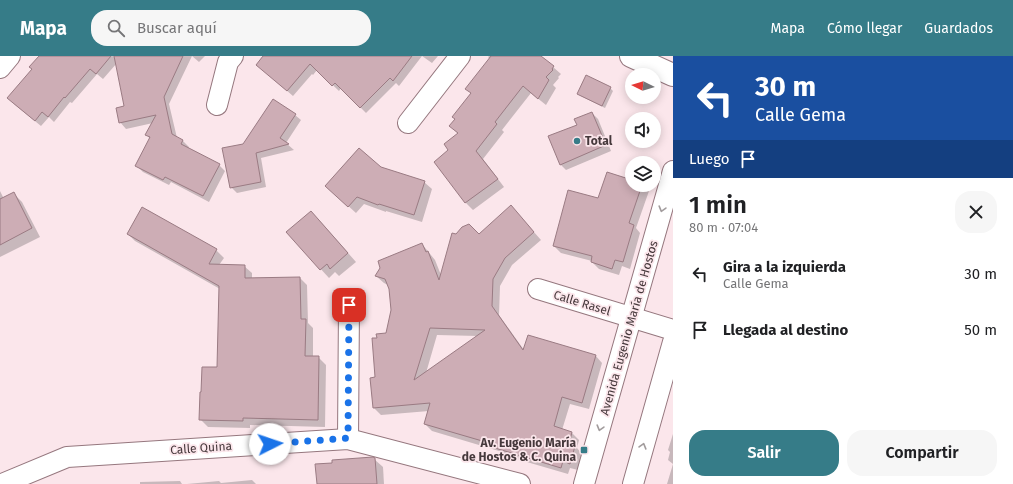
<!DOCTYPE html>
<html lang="es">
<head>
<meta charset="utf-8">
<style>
  :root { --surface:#fff; --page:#f6f6f6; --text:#202124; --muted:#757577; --accent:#367c88 }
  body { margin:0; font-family:"Fira Sans",sans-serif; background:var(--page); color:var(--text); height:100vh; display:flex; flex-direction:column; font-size:15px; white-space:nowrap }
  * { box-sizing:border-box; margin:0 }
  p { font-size:13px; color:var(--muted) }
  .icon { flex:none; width:22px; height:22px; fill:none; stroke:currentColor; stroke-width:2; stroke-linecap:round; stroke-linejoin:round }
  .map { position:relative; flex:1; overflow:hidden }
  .details { display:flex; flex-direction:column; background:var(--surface); width:340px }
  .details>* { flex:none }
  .guide { background:#1a4fa0; color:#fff; overflow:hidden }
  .needle { width:26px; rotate:275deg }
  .buttons { position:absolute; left:625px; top:12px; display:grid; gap:8px }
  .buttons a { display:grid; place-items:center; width:36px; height:36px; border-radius:50%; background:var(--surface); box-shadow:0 2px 10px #0003; font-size:20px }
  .pin { position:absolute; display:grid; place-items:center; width:34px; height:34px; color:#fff; margin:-17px; border-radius:8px; box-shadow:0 2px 6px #0006 }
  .me { position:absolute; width:44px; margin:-22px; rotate:86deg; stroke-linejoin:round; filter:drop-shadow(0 0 3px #0008) }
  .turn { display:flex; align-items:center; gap:14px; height:84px; padding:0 16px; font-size:18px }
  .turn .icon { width:52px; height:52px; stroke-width:2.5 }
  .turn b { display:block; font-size:28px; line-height:34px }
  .then { display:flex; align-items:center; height:38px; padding:0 16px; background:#0003; gap:8px; font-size:15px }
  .round { display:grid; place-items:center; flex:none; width:42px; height:42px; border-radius:16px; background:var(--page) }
  .headline { display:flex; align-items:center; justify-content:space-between; height:68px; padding:0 16px }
  h1 { font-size:24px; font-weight:600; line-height:30px }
  .button { display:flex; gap:8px; margin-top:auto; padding:8px 16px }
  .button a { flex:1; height:46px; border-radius:16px; background:var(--accent); color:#fff; font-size:16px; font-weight:600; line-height:46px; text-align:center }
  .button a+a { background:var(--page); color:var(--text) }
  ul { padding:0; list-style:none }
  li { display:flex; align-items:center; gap:12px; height:56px; padding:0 16px }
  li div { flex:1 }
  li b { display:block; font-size:15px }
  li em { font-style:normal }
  header { display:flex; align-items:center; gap:24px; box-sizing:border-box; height:56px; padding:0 20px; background:var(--accent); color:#fff }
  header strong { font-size:19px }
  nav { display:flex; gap:22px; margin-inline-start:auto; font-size:14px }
  .search { width:280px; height:36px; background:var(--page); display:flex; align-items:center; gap:10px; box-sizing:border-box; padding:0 14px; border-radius:16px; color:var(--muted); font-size:15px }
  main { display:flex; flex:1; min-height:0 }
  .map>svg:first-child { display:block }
  .shadow { fill:#0003; fill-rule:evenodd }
  .building { fill:#cdadb5; stroke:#9a7b83; fill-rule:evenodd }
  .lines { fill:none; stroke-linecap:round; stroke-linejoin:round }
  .minor-casing { stroke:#95777e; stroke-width:22 }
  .tertiary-casing { stroke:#95777e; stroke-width:24 }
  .minor { stroke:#fff; stroke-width:20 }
  .tertiary { stroke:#fff; stroke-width:22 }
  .oneway { stroke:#a29c9d }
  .route { stroke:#1a73e8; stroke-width:7; stroke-dasharray:0 12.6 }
  .poi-dot { fill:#367c88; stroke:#fbe6eb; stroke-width:1.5 }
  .labels { text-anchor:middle; stroke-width:3.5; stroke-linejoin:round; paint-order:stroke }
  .poi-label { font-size:12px; font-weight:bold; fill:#45383b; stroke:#fbe6eb; text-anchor:start }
  .street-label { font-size:12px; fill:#45383b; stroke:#fbe6eb }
</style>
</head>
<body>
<header>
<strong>Mapa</strong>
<div class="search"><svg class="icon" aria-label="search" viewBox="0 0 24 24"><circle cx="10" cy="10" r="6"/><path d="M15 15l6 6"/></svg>Buscar aquí</div>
<nav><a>Mapa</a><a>Cómo llegar</a><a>Guardados</a></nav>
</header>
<main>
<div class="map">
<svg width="673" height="428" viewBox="0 0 673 428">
  <rect width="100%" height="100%" fill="#fbe6eb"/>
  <g class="shadow">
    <polygon points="40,0 192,0 169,48 177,82 183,85 189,91 188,93 219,109 225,115 209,146 171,126 169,129 143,116 137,110 150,83 147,79 153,67 126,73 120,66 126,51 117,7 103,23 97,18 72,47 70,46 54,66 49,61 41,70 14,48"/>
    <polygon points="192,0 205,0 199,6"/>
    <polygon points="265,0 422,0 399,30 396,27 366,57 341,32 339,35 317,14 313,19 312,18 293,40 263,14"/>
    <polygon points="422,0 438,0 432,7"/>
    <polygon points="489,0 540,0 553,11 561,18 558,21 559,22 553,29 556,32 546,49 531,37 502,74 504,76 483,103 504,131 473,154 466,147 435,106 450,94 458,78 451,70 471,37 466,32 490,3 488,1"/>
    <polygon points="610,32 613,35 605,52 581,40 578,38"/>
    <polygon points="592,57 598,63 611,95 566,114 560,108 578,69"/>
    <polygon points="295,59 301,64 286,87 294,94 261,102 266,131 237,137 231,131 243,89"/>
    <polygon points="381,112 424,126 432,133 422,166 386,155 386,156 364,148 356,157 334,137"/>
    <polygon points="632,125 632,129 642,129 649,135 636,172 640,177 630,213 622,210 619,219 599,213 592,206 592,205 561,197 554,190 598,144"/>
    <polygon points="0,135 4,143 14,138 22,146 40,181 0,201"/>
    <path d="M518 158 541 184 512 209 500 230 499 259 524 294 595 299 602 307 589 353 570 348 562 374 572 377 579 384 577 392 582 398 578 414 570 412 568 418 503 399 499 395 432 375 425 368 429 355 381 359 374 352 371 322H376L378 283 387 278 392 254 390 233 388 229 384 227 376 220 422 188 435 204 441 219 479 179ZM437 279 478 280 426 317Z"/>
    <polygon points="319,164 356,206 339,220 335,216 329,222 287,176"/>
    <polygon points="128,178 216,194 224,202 219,209 244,210 252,217 252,223 300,222 307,229 308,267 313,272 313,301 318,301 326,309 325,371 250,369 250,372 208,371 200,363 218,312 220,233 135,185"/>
    <polygon points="673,378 673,428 667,428 673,408 668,404 670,396 668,394"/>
    <polygon points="374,403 383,411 384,428 318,428"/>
    <polygon points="252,424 256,428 187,428 219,425 221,427"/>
    <polygon points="180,425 182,428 140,428 140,426"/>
  </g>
  <g class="building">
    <polygon points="39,0 111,0 96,18 90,13 65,42 64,41 48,61 42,56 35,65 7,42 32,13 29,11"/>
    <polygon points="114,0 183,0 164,41 172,78 183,84 181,88 220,108 203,140 165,121 163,124 135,110 150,81 145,79 156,59 119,67 116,52 124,50"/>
    <polygon points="263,0 412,0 393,25 390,22 360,52 335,27 332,30 310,8 287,35 256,9"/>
    <polygon points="491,0 541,0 554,10 552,13 553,14 546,21 549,24 538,43 523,30 495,66 497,68 476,95 498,123 465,147 434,106 448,94 444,88 458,77 449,70 455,63 452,61 471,37 465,33"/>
    <polygon points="586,19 611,31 602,50 577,38"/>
    <polygon points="273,43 296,58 280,82 289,88 256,97 261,126 230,132 222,92 243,88"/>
    <polygon points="592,56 606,89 560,109 548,80 577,69 574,63"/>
    <polygon points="359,92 381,111 425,125 414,159 379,148 378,149 357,141 348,151 325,130"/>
    <polygon points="607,116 632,124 632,129 642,129 629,167 634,169 623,206 615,204 612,213 591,206 592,200 553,190 568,134 598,142"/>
    <polygon points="14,136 32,172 0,189 0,143"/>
    <path d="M511 149 534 176 505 202 493 223 492 250 523 294 528 279 596 299 582 347 562 341 554 370 572 376 569 388 575 390 570 408 563 405 561 412 495 392 496 389 424 368 430 347 373 352 370 322 375 321 372 282H377L376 278 386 277 391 254 389 233 385 223 375 220 380 212 378 205 422 187 426 196 428 195 439 224 452 177 456 178 462 171 469 168 479 178ZM430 272 485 274 414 324Z"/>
    <polygon points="142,151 217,193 209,208 245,209 245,222 300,221 301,263 306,263 305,300 319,300 318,364 243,362 243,365 199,364 200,336 201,336 202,311 217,311 219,230 127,178"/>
    <polygon points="311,155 348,197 330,213 327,208 320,214 286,176"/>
    <polygon points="373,401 375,402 377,428 317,428 315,408 332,407 332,404"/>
  </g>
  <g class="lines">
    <defs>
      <g id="minor">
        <polyline points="0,12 10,0"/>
        <polyline points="217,49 228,6 233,0"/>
        <polyline points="408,67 460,0"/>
        <polyline points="538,233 673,274"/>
        <polyline points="348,383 349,249"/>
        <polyline points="2,428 67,401 348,383 520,428"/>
        <polyline points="584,428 673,115"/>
        <polyline points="633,428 673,286"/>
      </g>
      <polyline id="tertiary" points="631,0 673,19"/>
    </defs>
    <use href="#minor" class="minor-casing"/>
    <use href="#tertiary" class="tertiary-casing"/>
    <use href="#minor" class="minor"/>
    <use href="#tertiary" class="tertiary"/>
  </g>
  <defs><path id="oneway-chevron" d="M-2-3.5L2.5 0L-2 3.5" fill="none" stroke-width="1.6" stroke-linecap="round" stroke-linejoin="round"/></defs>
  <g class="oneway">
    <use href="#oneway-chevron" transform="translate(662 153) rotate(106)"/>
    <use href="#oneway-chevron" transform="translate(600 372) rotate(106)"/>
    <use href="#oneway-chevron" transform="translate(643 390) rotate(-74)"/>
  </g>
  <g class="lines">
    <polyline class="route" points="270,388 348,382 349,249"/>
  </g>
  <g class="poi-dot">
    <circle cx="577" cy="85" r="4"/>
    <rect x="580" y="390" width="8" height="8" rx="2"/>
  </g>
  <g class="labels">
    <g class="poi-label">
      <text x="585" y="89">Total</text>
      <text x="576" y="391" text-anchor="end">Av. Eugenio María<tspan x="576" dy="14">de Hostos &amp; C. Quina</tspan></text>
    </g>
    <g class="street-label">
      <text transform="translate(582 247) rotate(17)" y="4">Calle Rasel</text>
      <text transform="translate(629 272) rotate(-74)" y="4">Avenida Eugenio María de Hostos</text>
      <text transform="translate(201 392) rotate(-4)" y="4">Calle Quina</text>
    </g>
  </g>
</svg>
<div class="buttons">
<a><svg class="needle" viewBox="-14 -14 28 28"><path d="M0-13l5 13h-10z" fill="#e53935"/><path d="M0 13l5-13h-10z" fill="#757577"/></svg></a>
<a><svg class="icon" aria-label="sound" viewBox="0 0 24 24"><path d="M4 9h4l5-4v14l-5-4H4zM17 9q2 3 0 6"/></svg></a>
<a><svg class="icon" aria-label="layers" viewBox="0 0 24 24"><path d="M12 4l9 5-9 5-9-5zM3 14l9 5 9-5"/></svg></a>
</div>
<div class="pin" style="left:349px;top:249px;background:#d93025"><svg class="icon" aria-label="arrive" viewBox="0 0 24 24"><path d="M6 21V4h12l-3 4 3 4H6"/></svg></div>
<svg class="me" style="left:270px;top:388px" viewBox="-20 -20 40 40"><circle r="19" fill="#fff"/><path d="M0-13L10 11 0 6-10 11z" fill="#1a73e8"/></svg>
</div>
<section class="details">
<div class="guide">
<div class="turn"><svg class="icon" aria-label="left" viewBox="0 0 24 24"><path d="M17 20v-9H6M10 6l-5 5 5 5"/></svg><div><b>30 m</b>Calle Gema</div></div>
<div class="then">Luego<svg class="icon" aria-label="arrive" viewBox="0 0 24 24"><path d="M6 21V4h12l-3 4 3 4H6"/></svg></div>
</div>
<div class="headline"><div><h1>1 min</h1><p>80 m · 07:04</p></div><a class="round"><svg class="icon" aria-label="close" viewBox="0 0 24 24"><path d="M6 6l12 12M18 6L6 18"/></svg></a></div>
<ul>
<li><svg class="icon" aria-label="left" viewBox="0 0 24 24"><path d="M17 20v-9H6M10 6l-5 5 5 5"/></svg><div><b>Gira a la izquierda</b><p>Calle Gema</p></div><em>30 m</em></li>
<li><svg class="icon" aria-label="arrive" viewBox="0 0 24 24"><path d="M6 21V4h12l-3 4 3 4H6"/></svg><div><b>Llegada al destino</b></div><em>50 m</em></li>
</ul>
<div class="button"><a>Salir</a><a>Compartir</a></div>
</section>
</main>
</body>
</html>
